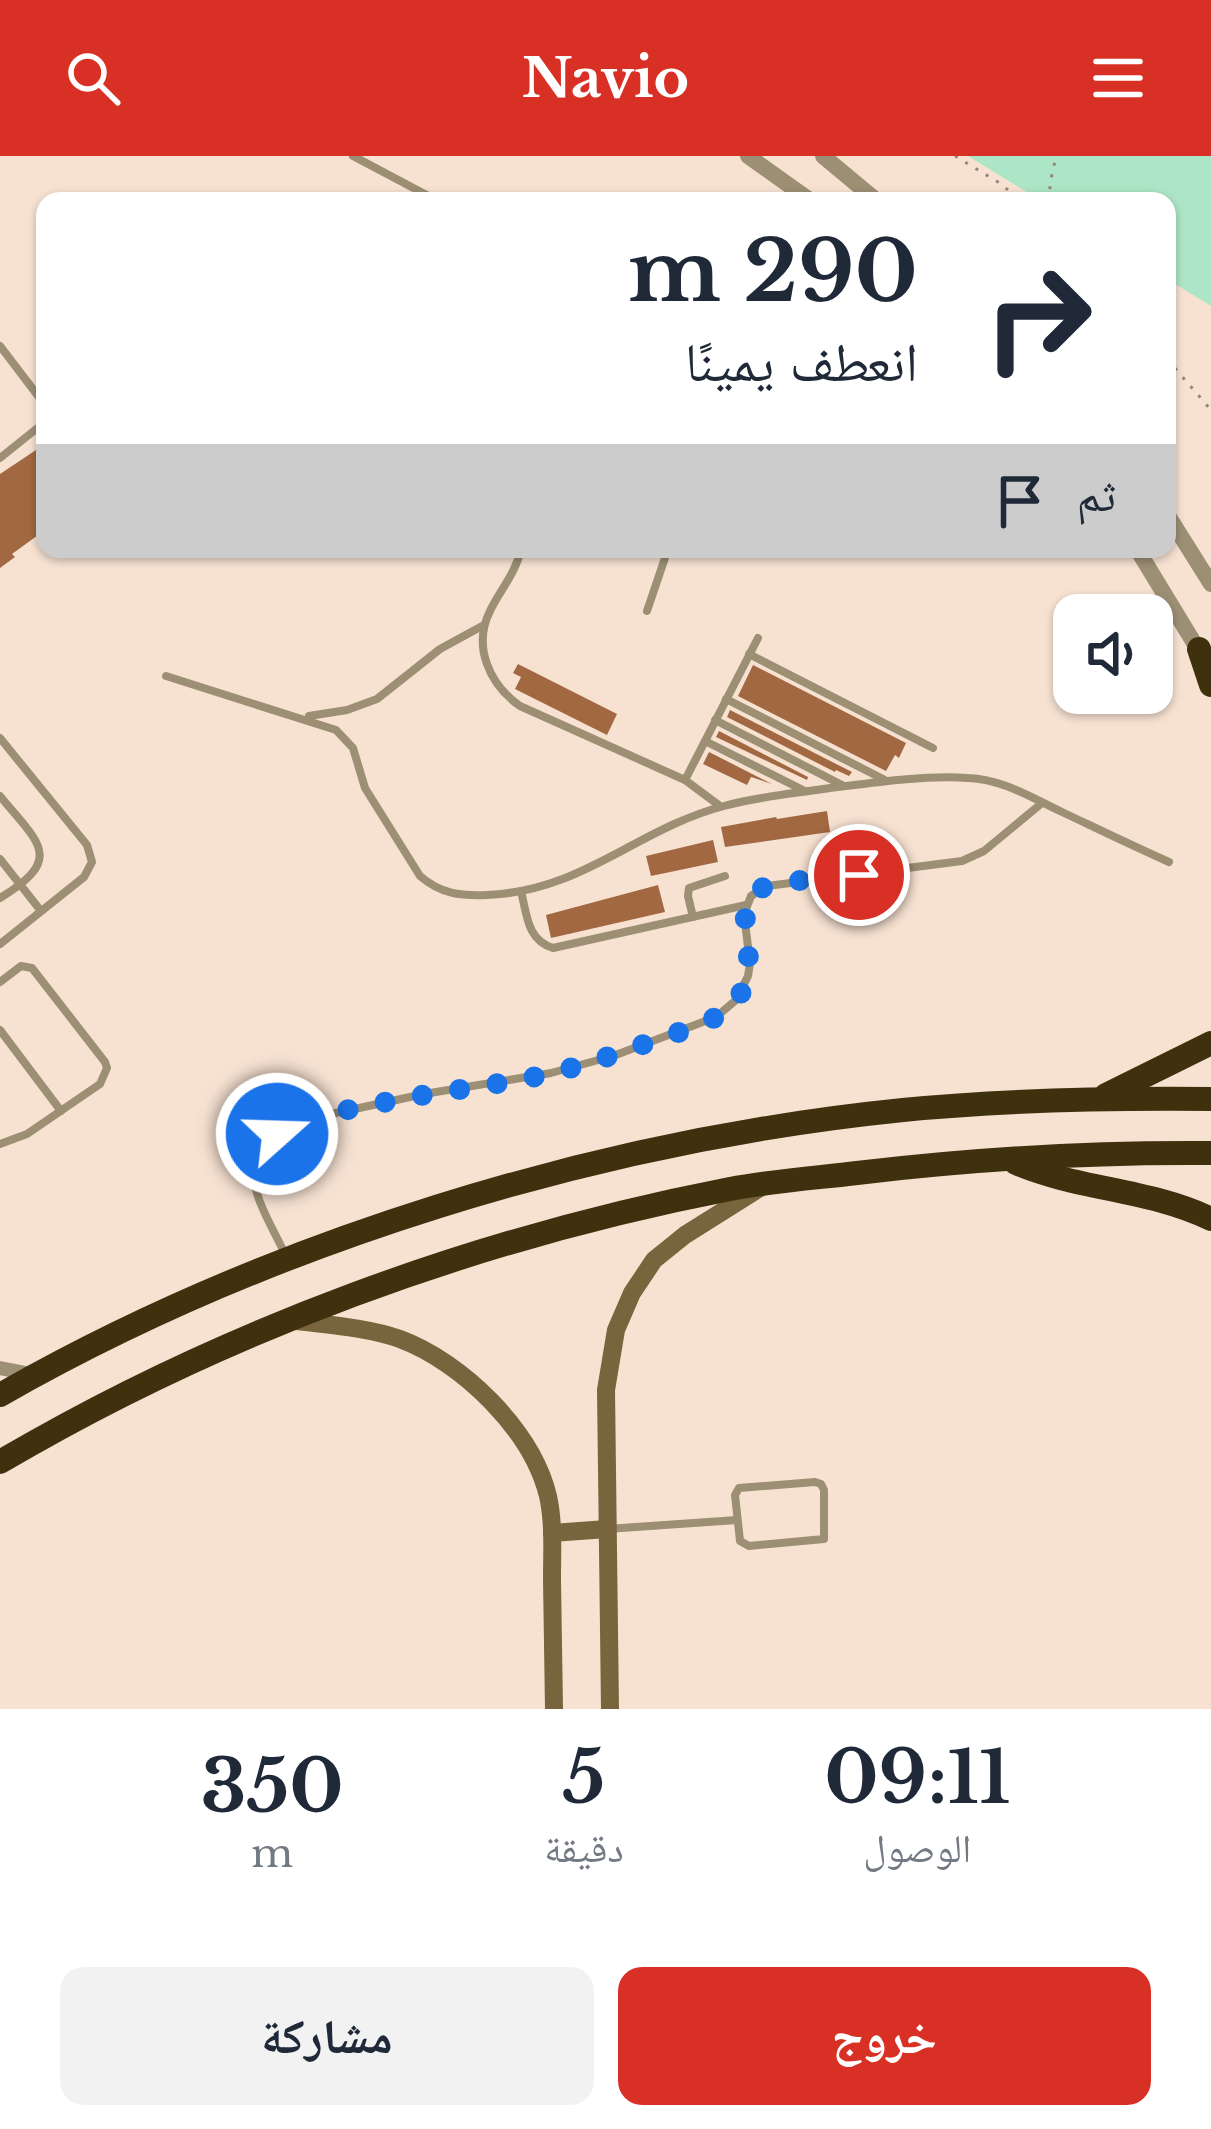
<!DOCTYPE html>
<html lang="ar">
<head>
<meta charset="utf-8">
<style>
  :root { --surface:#fff; --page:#f2f2f3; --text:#1f2937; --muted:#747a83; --accent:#d93025 }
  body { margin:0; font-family:"Libre Baskerville","Noto Naskh Arabic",serif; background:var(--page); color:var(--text); direction:rtl; height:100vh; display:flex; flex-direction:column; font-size:45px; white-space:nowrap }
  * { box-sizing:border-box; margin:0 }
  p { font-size:39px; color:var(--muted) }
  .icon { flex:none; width:66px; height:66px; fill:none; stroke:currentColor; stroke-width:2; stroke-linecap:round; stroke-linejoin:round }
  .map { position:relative; height:1553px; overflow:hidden; direction:ltr }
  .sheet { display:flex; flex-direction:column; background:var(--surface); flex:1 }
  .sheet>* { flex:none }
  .banner { position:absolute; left:36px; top:36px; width:1140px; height:366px; border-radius:24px; box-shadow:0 3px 9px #0004; direction:rtl; background:#fff; color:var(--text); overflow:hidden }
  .controls { position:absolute; left:1053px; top:438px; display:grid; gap:24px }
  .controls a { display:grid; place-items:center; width:120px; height:120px; border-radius:24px; background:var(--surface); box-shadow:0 3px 9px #0004; font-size:60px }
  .pin { position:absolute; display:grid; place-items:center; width:102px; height:102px; color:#fff; margin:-51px; border:6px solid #fff; border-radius:50%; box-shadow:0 3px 12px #0007 }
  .me { position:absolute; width:132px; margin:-66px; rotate:70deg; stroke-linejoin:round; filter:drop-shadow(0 0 9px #0008) }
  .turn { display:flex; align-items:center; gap:42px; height:252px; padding:0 60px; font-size:54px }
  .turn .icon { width:156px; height:156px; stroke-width:2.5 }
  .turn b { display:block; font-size:84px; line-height:102px }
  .then { display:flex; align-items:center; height:114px; padding:0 60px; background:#0003; gap:24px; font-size:45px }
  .eta { display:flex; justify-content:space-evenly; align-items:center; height:204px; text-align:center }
  .eta b { font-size:72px; font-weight:700; line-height:84px }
  .button { display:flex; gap:24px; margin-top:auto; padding:24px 60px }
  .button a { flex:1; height:138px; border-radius:24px; background:var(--accent); color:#fff; font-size:48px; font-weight:700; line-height:138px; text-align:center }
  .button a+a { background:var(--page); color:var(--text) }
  header { display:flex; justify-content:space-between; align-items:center; height:156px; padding:0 60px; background:var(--accent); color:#fff; font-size:54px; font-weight:700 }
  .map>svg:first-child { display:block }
  .green { fill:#ade6c6 }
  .building { fill:#a26842 }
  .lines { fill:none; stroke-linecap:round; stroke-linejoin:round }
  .path { stroke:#95867b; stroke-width:3; stroke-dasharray:3 9; stroke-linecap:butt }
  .service { stroke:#9c8f74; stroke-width:8 }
  .minor { stroke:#9c8f74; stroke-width:14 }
  .tertiary { stroke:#9c8f74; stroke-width:16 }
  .secondary { stroke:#78653d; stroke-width:18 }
  .motorway { stroke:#40310e; stroke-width:24 }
  .route { stroke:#1a73e8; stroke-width:21; stroke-dasharray:0 37.8 }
</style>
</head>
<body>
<header><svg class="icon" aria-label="menu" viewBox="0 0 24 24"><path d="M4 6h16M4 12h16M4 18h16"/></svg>Navio<svg class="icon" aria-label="search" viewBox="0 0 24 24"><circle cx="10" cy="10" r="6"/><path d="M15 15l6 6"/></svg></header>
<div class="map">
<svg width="1211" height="1553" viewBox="0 0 1211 1553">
  <rect width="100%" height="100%" fill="#f7e2d2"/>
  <polygon class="green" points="968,0 1211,0 1211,150 1167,123 1167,45 1041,45"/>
  <g class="building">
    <polygon points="45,288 45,374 12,398 15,401 0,412 0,318"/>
    <polygon points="518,508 617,558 607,579 515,533 521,521 513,517"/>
    <polygon points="753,509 906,587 899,602 895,599 886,615 738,540"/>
    <polygon points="730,554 852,616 849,620 836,614 835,616 727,561"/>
    <polygon points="719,575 808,621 807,624 716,581"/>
    <polygon points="709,596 772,628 751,621 747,629 703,608"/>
    <polygon points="827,655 830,676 725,691 721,671 776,661 777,663"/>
    <polygon points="713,684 718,706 651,720 646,700"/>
    <polygon points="658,729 665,756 551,782 546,759"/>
  </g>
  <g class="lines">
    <g class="path">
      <polyline points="955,0 998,26 1022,45"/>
      <polyline points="1048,45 1053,11 1058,0"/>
      <polyline points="1167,203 1211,254"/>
    </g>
    <g class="service">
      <polyline points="353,0 438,45"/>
      <polyline points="0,190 45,249"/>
      <polyline points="0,302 45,266"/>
      <path d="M521 393C516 417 500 434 490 455 472 491 490 529 520 550L685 624 720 650"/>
      <polyline points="647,455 668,393"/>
      <polyline points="749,498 933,592"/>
      <path d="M166 520 336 574 353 592 365 632 420 720C441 738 460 740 487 739 584 735 636 673 724 650 756 641 790 638 823 633 871 627 920 619 968 622 1002 623 1032 642 1062 656 1098 673 1133 690 1169 706"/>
      <polyline points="726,543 885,624"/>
      <polyline points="309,560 347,554 377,543 440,493 484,469"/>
      <polyline points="715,564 842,629"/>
      <polyline points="0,582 87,689 92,706 84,721 0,788"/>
      <polyline points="705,585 805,635"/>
      <polyline points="685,624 758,482"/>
      <path d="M0 640C38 687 66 702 0 742"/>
      <polyline points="0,703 41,755"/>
      <path d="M521 735C527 759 527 784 553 792L746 749"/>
      <polyline points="693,761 688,740 689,732 725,720"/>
      <polyline points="0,826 21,810 32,812 105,906 107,912 100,928 27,978 0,988"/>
      <polyline points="0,874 61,955"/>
      <path d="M285 1098C259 1044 224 999 299 965L424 938 551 917 613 900 716 861 736 844 748 820 750 807 744 758 751 740 767 730 962 705 984 695 1042 647"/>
      <polygon points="815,1326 821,1328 824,1334 824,1383 749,1390 740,1385 735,1339 739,1332"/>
      <polyline points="607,1373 737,1364"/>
    </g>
    <polyline class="minor" points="0,1212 31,1218"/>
    <g class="tertiary">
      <polyline points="748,0 811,45"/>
      <polyline points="823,0 877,45"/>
      <polyline points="1167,358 1211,428"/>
      <polyline points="1137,393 1202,500"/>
    </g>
    <g class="secondary">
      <path d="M290 1164C326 1169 365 1171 400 1183 462 1206 532 1274 548 1340 554 1367 552 1396 552 1423 553 1466 553 1510 554 1553"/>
      <polyline points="552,1377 607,1373"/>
      <polyline points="610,1553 606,1234 616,1174 632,1137 654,1104 685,1079 760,1032"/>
    </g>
    <g class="motorway">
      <polyline points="1199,493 1211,529"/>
      <polyline points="1106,939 1211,887"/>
      <path d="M1016 1007C1079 1034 1149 1033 1211 1063"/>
      <path d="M0 1239C268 1086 596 985 903 954 1005 944 1108 942 1211 943"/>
      <path d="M0 1306C222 1175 477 1082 730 1033 772 1025 814 1022 857 1017 974 1003 1093 996 1211 997"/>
    </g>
  </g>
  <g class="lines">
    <path class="route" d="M277 978C306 958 347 955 381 947 438 935 496 930 552 917 588 908 622 896 656 884 676 877 698 871 716 861 782 822 720 756 760 733 777 724 837 722 859 719"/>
  </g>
</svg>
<div class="controls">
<a><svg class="icon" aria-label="sound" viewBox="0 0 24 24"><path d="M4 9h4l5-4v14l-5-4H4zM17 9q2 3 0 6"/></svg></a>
</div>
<div class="pin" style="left:859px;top:719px;background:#d93025"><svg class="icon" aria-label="arrive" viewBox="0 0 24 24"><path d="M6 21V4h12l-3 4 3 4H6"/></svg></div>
<svg class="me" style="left:277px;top:978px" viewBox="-20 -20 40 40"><circle r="17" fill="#1a73e8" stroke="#fff" stroke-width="3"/><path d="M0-11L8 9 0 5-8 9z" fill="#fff"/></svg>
<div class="banner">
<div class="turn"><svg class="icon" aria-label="right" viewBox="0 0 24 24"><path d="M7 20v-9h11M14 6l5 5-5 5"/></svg><div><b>290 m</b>انعطف يمينًا</div></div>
<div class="then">ثم<svg class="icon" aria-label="arrive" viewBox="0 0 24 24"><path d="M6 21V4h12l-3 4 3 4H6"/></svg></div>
</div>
</div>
<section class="sheet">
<div class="eta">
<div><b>09:11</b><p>الوصول</p></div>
<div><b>5</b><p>دقيقة</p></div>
<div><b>350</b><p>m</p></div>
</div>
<div class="button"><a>خروج</a><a>مشاركة</a></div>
</section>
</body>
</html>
